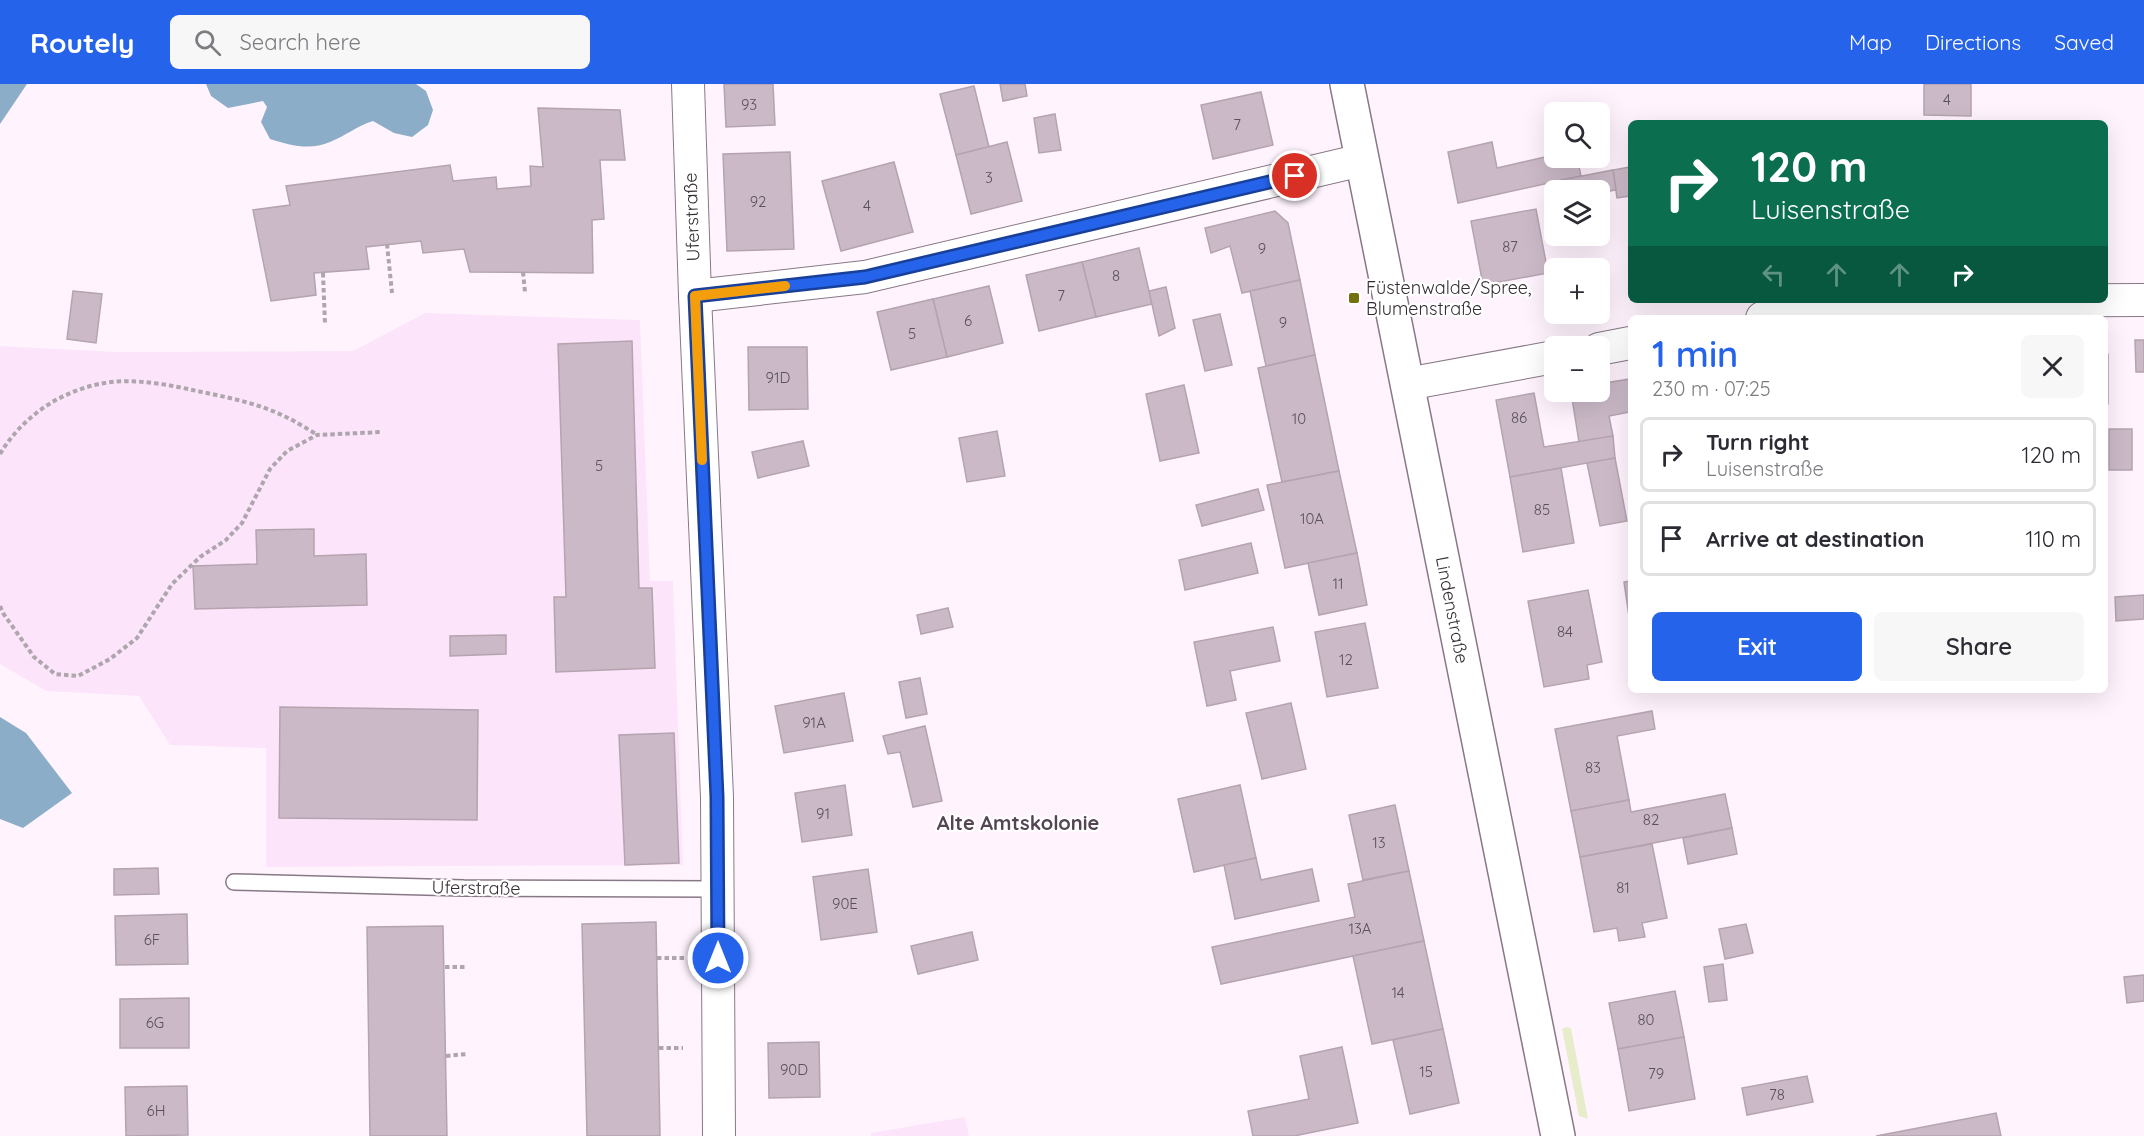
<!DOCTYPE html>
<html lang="en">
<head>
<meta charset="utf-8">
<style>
  :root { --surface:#fff; --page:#f7f7f7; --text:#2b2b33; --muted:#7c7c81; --line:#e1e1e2; --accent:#2563eb }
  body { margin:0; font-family:Quicksand,sans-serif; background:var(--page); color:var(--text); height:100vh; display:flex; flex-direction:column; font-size:22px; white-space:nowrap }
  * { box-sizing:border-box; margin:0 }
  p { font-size:20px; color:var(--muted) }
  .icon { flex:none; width:33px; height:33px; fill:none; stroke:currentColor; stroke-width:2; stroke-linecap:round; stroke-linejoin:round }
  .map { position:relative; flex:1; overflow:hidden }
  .sheet { position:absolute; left:1628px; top:231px; width:480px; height:378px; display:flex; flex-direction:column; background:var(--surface); border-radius:9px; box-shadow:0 6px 24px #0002 }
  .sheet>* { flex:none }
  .hud { position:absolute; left:1628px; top:36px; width:480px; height:183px; border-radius:9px; box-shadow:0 6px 24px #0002; background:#0b6e4f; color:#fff; overflow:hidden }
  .controls { position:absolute; left:1544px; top:18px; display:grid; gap:12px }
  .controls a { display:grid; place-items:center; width:66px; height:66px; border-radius:9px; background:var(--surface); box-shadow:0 6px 24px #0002; font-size:30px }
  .pin { position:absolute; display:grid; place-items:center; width:51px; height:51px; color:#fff; margin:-26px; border:3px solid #fff; border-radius:50%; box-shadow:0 2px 6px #0007 }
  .me { position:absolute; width:66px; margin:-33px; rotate:0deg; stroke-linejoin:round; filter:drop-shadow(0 0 4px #0008) }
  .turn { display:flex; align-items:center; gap:21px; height:126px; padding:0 24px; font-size:27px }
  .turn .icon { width:78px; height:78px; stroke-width:2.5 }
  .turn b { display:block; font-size:42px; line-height:51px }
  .lanes { display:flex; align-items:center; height:57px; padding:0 24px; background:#0003; justify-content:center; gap:30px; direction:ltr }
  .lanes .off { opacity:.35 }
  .round { display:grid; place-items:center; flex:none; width:63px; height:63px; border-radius:9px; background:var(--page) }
  .overview { display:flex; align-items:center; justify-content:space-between; height:102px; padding:0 24px }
  h1 { font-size:36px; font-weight:600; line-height:45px; color:var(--accent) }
  .primary-button { display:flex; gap:12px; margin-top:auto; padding:12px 24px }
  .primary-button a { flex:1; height:69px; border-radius:9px; background:var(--accent); color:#fff; font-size:24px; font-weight:600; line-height:69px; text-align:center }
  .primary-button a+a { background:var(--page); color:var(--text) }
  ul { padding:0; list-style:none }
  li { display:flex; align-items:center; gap:18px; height:75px; margin:0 12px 9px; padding:0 12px; border:3px solid var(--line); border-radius:9px }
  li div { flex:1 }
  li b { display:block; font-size:22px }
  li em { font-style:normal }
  header { display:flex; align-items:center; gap:36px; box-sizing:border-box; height:84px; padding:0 30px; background:var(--accent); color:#fff }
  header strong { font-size:28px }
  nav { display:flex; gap:33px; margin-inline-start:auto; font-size:21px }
  .search { width:420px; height:54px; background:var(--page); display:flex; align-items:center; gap:15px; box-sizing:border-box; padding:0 21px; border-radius:9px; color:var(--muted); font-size:22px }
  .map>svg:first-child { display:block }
  .built { fill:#fce5fa }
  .green { fill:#e7edcb }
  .water { fill:#8cadc8 }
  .building { fill:#cbb9c7; stroke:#b5a3b0; stroke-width:1.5 }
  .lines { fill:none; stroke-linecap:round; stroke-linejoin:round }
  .service-casing { stroke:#887886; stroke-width:18 }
  .minor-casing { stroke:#887886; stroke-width:34 }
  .tertiary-casing { stroke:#887886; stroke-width:36 }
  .path { stroke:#aea5ad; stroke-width:4; stroke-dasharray:4.5 3; stroke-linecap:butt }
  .service { stroke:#fff; stroke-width:15 }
  .minor { stroke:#fff; stroke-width:32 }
  .tertiary { stroke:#fff; stroke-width:33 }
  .route-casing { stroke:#184099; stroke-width:15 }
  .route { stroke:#2563eb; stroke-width:10 }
  .slow { stroke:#f59e0b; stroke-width:10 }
  .poi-dot { fill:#746f0f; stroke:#fff; stroke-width:2 }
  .labels { text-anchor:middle; stroke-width:4.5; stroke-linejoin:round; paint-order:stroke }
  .number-label { font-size:15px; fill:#5a5159 }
  .street-label { font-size:18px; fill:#342e34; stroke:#fff }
  .poi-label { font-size:18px; fill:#342e34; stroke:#fff; text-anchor:start }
  .neighbourhood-label { font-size:20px; font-weight:bold; fill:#534552; stroke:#fff }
</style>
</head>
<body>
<header>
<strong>Routely</strong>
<div class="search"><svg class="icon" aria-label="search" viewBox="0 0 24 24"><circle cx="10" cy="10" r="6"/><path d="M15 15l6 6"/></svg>Search here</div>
<nav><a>Map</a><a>Directions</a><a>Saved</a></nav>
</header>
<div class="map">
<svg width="2144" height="1052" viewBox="0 0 2144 1052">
  <rect width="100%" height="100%" fill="#fff4fe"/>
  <g class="built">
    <polygon points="425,229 640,236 650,497 673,497 683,781 266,783 266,664 170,661 139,612 46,607 0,580 0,262 116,268 353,267"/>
    <polygon points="965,1033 969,1052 871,1052 871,1049"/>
  </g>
  <polygon class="green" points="1566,943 1571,944 1588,1035 1579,1032 1562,945"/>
  <g class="water">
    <polygon points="0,0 27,0 0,40"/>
    <path d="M206 0H416L426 7 433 26 428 41 412 53 394 49 373 37C357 42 345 52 330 58 310 67 289 61 270 55L261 38 267 23 263 17 228 24 211 12Z"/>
    <polygon points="0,633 26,649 72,709 23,744 0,735"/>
  </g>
  <g class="building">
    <polygon points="724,0 773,0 775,41 726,43"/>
    <polygon points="1000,0 1025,0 1027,12 1003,17"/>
    <polygon points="1924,0 1971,0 1971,32 1924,31"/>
    <polygon points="974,2 989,63 956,71 940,10"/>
    <polygon points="1261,8 1273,61 1213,75 1201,21"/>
    <polygon points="1566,22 1567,28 1554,28 1554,64 1545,27"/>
    <polygon points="538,24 620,26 625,76 600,76 604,135 592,136 593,189 470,188 464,165 423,169 421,157 366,163 369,185 314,189 316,211 271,217 253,126 290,121 286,102 450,81 453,97 496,93 497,105 531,102 530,82 543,83"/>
    <polygon points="1055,30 1061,66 1039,69 1034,34"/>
    <polygon points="1007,58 1022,117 971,130 956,71"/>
    <polygon points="1492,58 1497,84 1554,71 1554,74 1577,74 1581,92 1458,119 1448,68"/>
    <polygon points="790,68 794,165 727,167 723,70"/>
    <polygon points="894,78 913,148 841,167 822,97"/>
    <polygon points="1630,83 1630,112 1617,114 1613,86"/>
    <polygon points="1613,86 1616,106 1599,109 1599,106 1563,106 1561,96"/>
    <polygon points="1536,125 1548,189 1483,201 1471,137"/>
    <polygon points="1275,127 1288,139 1300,196 1242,209 1230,162 1211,169 1205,144"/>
    <polygon points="1139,164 1152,220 1096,233 1082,178"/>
    <polygon points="1082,178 1096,233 1039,247 1026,191"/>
    <polygon points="1300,196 1315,271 1266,282 1250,207"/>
    <polygon points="989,202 1003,259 947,273 933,215"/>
    <polygon points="1166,203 1175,244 1159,252 1149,207"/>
    <polygon points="73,207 102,210 96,259 67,255"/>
    <polygon points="933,215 947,273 891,286 877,228"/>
    <polygon points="1220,230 1232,281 1205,287 1193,236"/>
    <polygon points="2135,256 2144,256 2144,288 2136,288"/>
    <polygon points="632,257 639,504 652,504 655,584 556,588 554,513 566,513 558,260"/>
    <polygon points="748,263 807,263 808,325 749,326"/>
    <rect x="2104" y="270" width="4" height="50"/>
    <polygon points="1315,271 1339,387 1282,398 1258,284"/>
    <polygon points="1630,295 1630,328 1609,332 1613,352 1579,358 1571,308 1599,308 1599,300"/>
    <polygon points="1184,301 1199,369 1160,377 1146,310"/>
    <polygon points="1534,309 1544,363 1613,352 1615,374 1510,393 1496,316"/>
    <rect x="2109" y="345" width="23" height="41"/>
    <polygon points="997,347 1005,392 967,398 959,354"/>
    <polygon points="803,357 809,382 758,394 752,368"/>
    <polygon points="1615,374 1627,437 1600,442 1587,379"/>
    <polygon points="1561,384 1574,459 1523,468 1510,393"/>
    <polygon points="1339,387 1357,469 1285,484 1267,401"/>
    <polygon points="1258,405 1264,426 1202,442 1196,421"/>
    <polygon points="314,445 314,472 366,470 367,521 195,525 193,482 257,480 256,446"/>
    <polygon points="1251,459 1258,489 1185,506 1179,476"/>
    <polygon points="1357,469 1367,521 1319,531 1308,479"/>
    <polygon points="1630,497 1630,539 1624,498"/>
    <polygon points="1588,506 1602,578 1587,581 1589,595 1544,603 1528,517"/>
    <polygon points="2144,511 2144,535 2116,537 2115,513"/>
    <polygon points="948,524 953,543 921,550 917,531"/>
    <polygon points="1365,539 1378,604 1327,613 1315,548"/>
    <polygon points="1273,543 1280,577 1230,587 1236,616 1207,622 1194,558"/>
    <polygon points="506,551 506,570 450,572 450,552"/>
    <polygon points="920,594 927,630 906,634 899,598"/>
    <polygon points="844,609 853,657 784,669 775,622"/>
    <polygon points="1291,619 1306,685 1262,695 1246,629"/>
    <polygon points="280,623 478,626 477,736 279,734"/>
    <polygon points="1652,627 1655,645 1617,652 1629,716 1571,727 1555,645"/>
    <polygon points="925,642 942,717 913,723 900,668 888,670 883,652"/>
    <polygon points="674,649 679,779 625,781 619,651"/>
    <polygon points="845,701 852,751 802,758 795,709"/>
    <polygon points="1240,701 1256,774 1194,788 1178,715"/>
    <polygon points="1725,710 1732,744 1580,773 1571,727 1629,716 1631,728"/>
    <polygon points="1395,721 1409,787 1363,796 1349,731"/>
    <polygon points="1732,744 1737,770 1688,780 1683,754"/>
    <polygon points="1652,760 1667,834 1642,839 1645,853 1619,857 1617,844 1594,848 1580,773"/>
    <polygon points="1256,774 1261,796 1312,785 1319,817 1235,835 1224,781"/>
    <polygon points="158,784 159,810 114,811 114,785"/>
    <polygon points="868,785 877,848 821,856 813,793"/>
    <polygon points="1409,787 1424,857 1221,900 1212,863 1355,833 1348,800"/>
    <polygon points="187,830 188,880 116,881 115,832"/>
    <polygon points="656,838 660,1052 587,1052 582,840"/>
    <polygon points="1746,840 1753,869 1725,875 1719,845"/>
    <polygon points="443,842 447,1052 370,1052 367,843"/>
    <polygon points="972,848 978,876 918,890 911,862"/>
    <polygon points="1424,857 1443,945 1372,960 1353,872"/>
    <polygon points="1723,880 1727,916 1709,918 1704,883"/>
    <polygon points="2144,891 2144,917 2127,919 2124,893"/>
    <polygon points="1675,907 1684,953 1618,965 1609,919"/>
    <polygon points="189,914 189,964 120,964 120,915"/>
    <polygon points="1443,945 1459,1019 1410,1030 1393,956"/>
    <polygon points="1684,953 1695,1015 1629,1027 1618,965"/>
    <polygon points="819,958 820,1013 769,1014 768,959"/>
    <polygon points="1342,963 1358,1039 1294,1052 1253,1052 1248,1027 1309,1015 1300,972"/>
    <polygon points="1807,992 1813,1018 1747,1031 1742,1004"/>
    <polygon points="187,1002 188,1051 126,1052 125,1003"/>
    <polygon points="1996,1029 2001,1052 1876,1052"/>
  </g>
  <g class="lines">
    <defs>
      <polyline id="service" points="234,798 464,804 717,805"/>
      <g id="minor">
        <polyline points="688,0 695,212 717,713 719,1052"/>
        <polyline points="695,212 865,193 1362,76"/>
        <polyline points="1762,234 1853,217 2144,216"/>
        <polyline points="1599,265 1630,259"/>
        <polyline points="1407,300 1554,273"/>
      </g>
      <polyline id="tertiary" points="1347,0 1558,1052"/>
    </defs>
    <use href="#service" class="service-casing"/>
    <use href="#minor" class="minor-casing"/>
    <use href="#tertiary" class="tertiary-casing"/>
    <g class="path">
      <polyline points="387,160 392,209"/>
      <polyline points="523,188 525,208"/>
      <polyline points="323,189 325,240"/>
      <path d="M0 370C24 330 65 304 111 298 139 295 170 301 197 307 226 313 257 319 284 332 295 337 306 344 316 350"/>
      <polyline points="0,522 3,529 34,573 55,590 78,592 110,575 137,554 172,500 200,473 226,456 242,439 270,385 287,367 317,351 382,348"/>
      <polyline points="657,874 684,874"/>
      <polyline points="445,883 465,883"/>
      <polyline points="659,964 683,964"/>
      <polyline points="446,972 467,970"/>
    </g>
    <use href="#service" class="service"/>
    <use href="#minor" class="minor"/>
    <use href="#tertiary" class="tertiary"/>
  </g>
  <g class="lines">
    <defs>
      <polyline id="route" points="718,874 717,713 695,212 865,193 1295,92"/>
    </defs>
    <use href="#route" class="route-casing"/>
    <use href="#route" class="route"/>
    <polyline class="slow" points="702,376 695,212 785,202"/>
  </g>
  <rect class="poi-dot" x="1348" y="208" width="12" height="12" rx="3"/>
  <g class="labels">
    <g class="number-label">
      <text x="1947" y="21">4</text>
      <text x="749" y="26">93</text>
      <text x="1237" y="46">7</text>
      <text x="989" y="99">3</text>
      <text x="758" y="123">92</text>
      <text x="867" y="127">4</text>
      <text x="1510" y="168">87</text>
      <text x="1262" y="170">9</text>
      <text x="1116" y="197">8</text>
      <text x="1061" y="217">7</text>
      <text x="968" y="242">6</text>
      <text x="1283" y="244">9</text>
      <text x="912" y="255">5</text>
      <text x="778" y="299">91D</text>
      <text x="1519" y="339">86</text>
      <text x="1299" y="340">10</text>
      <text x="599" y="387">5</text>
      <text x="1542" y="431">85</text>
      <text x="1312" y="440">10A</text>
      <text x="1338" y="505">11</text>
      <text x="1565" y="553">84</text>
      <text x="1346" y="581">12</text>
      <text x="814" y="644">91A</text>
      <text x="1593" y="689">83</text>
      <text x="823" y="735">91</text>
      <text x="1651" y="741">82</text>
      <text x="1379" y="764">13</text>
      <text x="1623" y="809">81</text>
      <text x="845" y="825">90E</text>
      <text x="1360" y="850">13A</text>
      <text x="152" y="861">6F</text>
      <text x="1398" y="914">14</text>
      <text x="1646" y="941">80</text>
      <text x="155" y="944">6G</text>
      <text x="794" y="991">90D</text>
      <text x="1426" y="993">15</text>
      <text x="1656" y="995">79</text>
      <text x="1777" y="1016">78</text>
      <text x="156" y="1032">6H</text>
    </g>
    <g class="street-label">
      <text transform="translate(692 133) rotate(-92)" y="6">Uferstraße</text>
      <text transform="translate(1452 526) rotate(79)" y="6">Lindenstraße</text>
      <text transform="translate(476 804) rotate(1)" y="6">Uferstraße</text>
    </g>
    <g class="poi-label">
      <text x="1366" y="210">Füstenwalde/Spree,<tspan x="1366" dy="21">Blumenstraße</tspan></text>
    </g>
    <g class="neighbourhood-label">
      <text x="1018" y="746">Alte Amtskolonie</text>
    </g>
  </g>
</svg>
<div class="controls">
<a><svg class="icon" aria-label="search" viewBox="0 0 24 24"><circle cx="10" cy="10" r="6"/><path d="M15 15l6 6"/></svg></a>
<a><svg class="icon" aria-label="layers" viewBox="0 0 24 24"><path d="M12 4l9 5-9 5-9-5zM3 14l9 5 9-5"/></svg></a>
<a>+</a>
<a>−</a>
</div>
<div class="pin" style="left:1295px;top:92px;background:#d93025"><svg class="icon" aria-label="arrive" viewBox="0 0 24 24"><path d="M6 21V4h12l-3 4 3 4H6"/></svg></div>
<svg class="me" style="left:718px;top:874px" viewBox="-20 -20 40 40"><circle r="17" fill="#2563eb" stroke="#fff" stroke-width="3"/><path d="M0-11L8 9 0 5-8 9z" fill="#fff"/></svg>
<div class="hud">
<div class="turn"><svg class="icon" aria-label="right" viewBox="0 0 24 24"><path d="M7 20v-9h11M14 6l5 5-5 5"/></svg><div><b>120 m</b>Luisenstraße</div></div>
<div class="lanes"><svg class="icon off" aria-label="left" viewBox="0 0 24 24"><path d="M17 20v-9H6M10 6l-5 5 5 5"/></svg><svg class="icon off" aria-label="ahead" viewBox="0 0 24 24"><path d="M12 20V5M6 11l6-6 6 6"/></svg><svg class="icon off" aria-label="ahead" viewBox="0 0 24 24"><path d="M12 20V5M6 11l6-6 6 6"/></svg><svg class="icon" aria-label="right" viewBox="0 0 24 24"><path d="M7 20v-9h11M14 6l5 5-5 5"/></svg></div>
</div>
<section class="sheet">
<div class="overview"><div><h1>1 min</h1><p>230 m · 07:25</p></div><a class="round"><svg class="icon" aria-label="close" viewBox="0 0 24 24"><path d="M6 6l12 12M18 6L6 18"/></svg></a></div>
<ul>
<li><svg class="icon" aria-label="right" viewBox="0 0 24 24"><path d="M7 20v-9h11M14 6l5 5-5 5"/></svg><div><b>Turn right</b><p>Luisenstraße</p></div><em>120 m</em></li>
<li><svg class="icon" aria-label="arrive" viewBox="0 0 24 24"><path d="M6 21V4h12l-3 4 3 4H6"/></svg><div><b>Arrive at destination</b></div><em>110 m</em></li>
</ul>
<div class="primary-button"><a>Exit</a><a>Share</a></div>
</section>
</div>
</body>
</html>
